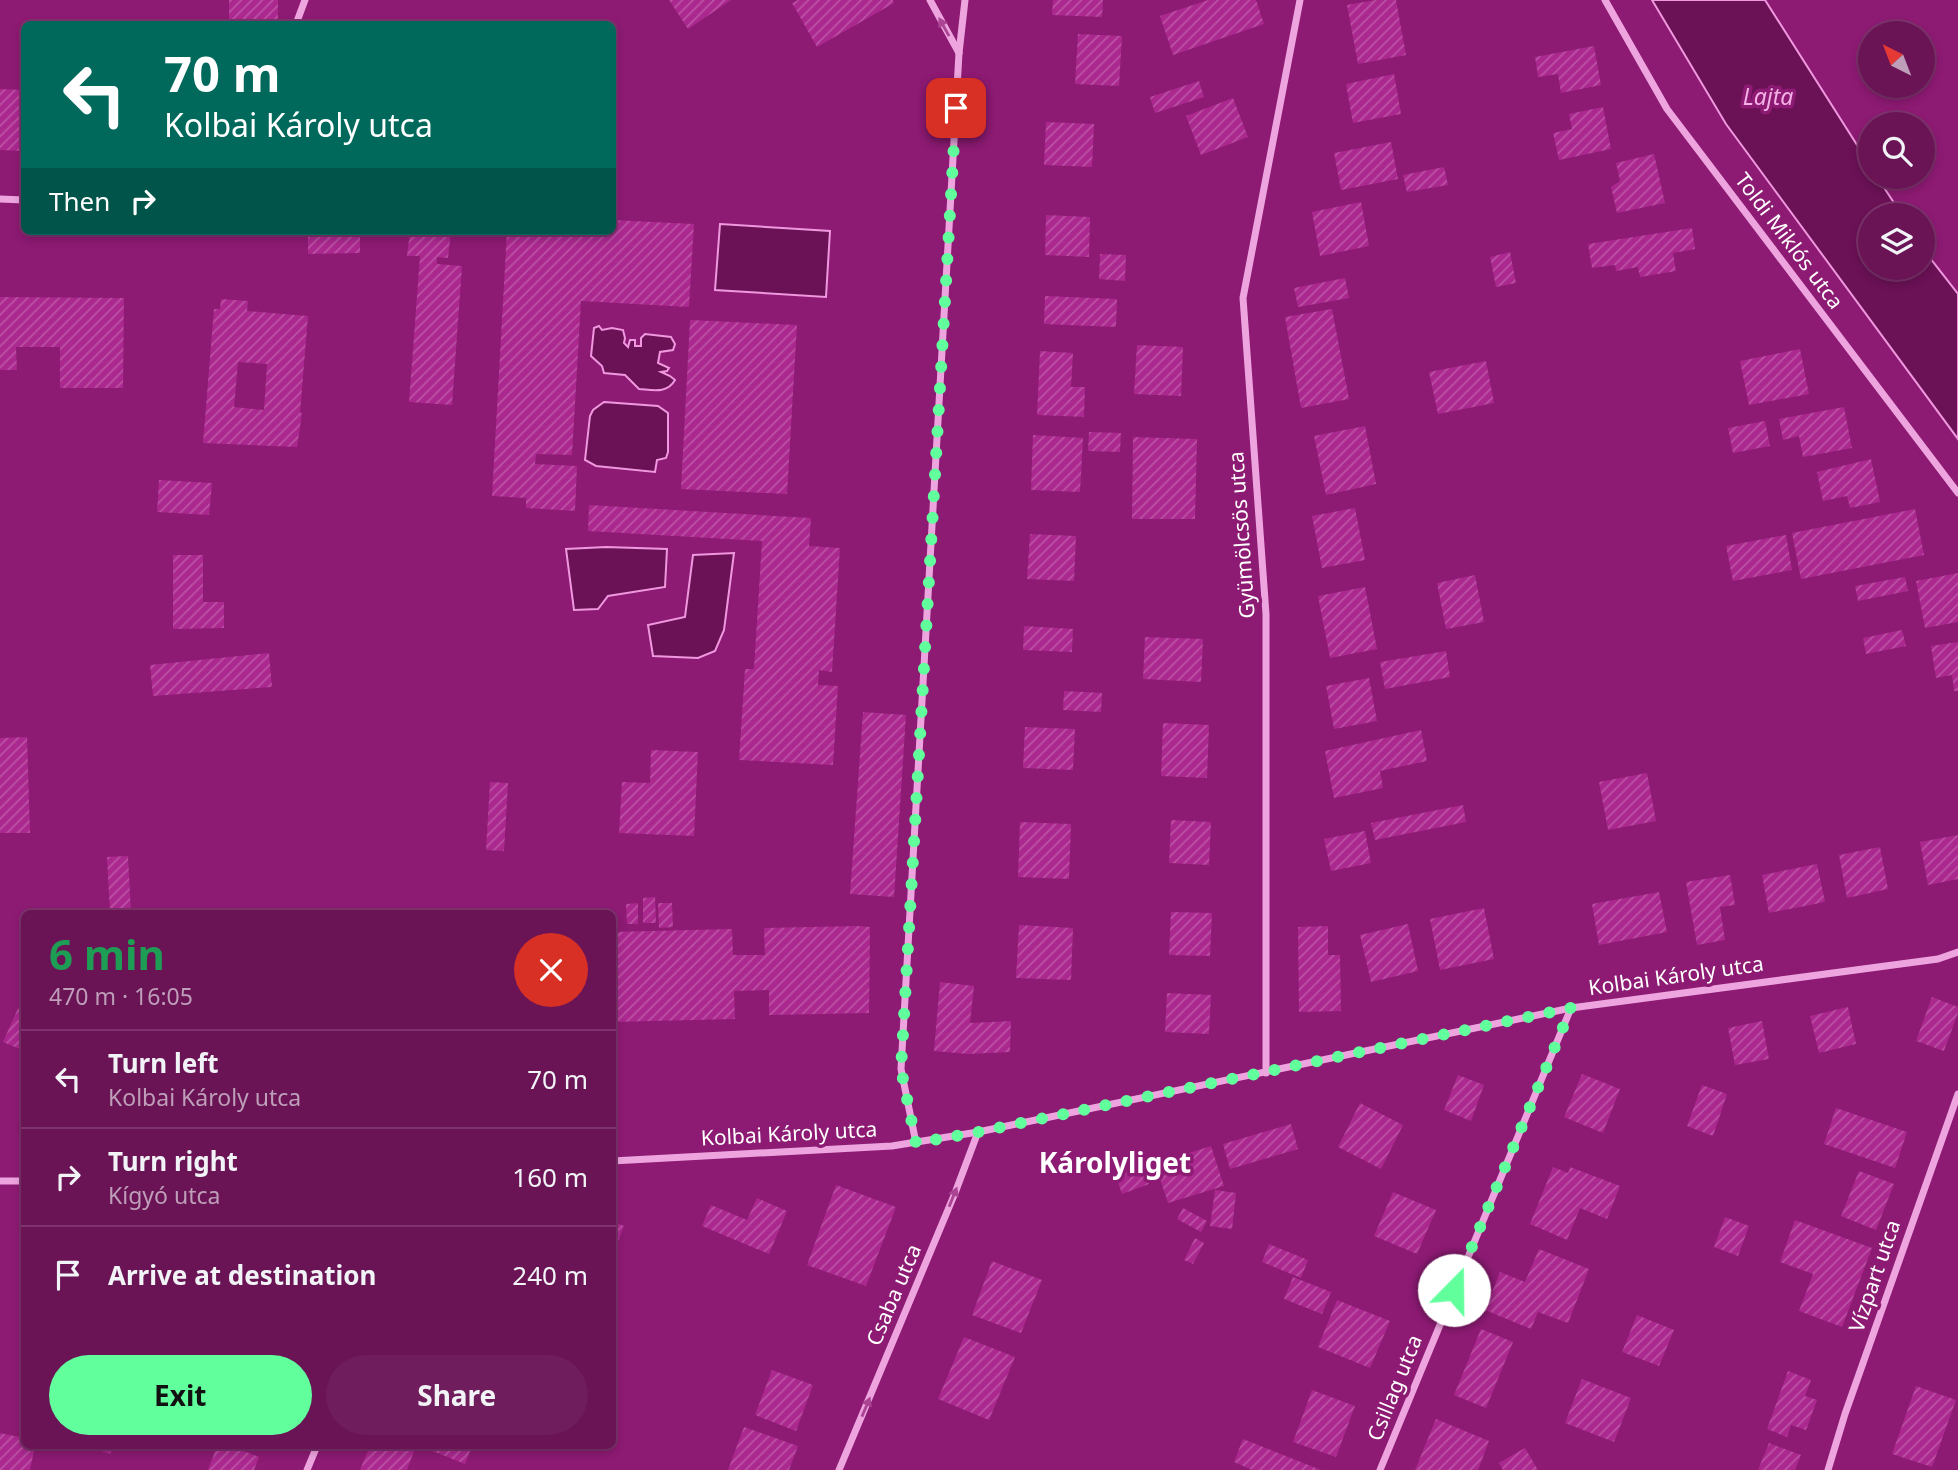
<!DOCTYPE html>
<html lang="en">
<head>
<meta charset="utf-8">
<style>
  :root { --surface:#6a1456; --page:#6f1d5c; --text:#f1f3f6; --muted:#be9eb9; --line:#7d336c; --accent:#62ff9d }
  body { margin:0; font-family:"Noto Sans",sans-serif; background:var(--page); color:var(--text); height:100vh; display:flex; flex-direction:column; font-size:26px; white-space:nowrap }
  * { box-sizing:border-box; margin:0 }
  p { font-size:23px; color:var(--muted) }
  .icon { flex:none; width:38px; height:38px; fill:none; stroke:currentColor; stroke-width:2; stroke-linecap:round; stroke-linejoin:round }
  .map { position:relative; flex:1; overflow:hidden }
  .panel { position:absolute; left:21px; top:910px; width:595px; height:539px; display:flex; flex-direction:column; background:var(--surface); border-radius:10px; box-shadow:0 4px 10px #0003,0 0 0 2px var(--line) }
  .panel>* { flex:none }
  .banner { position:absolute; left:21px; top:21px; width:595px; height:214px; border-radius:10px; box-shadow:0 4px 10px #0003,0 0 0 2px var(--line); background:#00695c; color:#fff; overflow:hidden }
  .needle { width:46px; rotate:318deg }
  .fabs { position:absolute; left:1858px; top:21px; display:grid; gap:14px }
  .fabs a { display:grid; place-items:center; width:77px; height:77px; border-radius:50%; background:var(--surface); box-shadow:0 4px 10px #0003,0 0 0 2px var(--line); font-size:35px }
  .pin { position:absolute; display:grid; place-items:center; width:60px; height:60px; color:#fff; margin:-30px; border-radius:14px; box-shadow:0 4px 10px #0006 }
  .me { position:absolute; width:77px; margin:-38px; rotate:22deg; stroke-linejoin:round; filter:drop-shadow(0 0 5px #0008) }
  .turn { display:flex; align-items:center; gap:24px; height:147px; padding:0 28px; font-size:32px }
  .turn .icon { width:91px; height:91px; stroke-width:2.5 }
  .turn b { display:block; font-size:49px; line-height:60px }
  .then { display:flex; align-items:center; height:66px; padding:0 28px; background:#0003; gap:14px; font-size:26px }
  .round { display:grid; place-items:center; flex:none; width:74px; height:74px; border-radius:37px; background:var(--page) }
  .head { display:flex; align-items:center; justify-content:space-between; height:119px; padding:0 28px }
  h1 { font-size:42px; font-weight:700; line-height:52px; color:#1e9e55 }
  .button { display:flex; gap:14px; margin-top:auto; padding:14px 28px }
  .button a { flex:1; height:80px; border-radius:42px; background:var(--accent); color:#111; font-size:28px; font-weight:700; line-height:80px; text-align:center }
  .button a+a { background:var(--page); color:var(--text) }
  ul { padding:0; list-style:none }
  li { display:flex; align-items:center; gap:21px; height:98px; padding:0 28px; border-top:2px solid var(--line) }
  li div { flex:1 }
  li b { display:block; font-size:26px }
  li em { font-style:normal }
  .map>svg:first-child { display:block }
  .water { fill:#6b1156; stroke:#f098df; stroke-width:2 }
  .building { fill:url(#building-hatch); fill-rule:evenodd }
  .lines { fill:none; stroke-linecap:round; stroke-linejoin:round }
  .minor { stroke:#eea5df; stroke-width:7 }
  .oneway { fill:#aa4493 }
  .route { stroke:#62ff9d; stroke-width:12; stroke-dasharray:0 21.6 }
  .labels { text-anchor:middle; stroke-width:7; stroke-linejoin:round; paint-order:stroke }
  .street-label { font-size:21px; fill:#fff; stroke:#8d1a73 }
  .water-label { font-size:23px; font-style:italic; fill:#f5b1e7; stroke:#8d1a73 }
  .district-label { font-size:28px; font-weight:bold; fill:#fff; stroke:#8d1a73 }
</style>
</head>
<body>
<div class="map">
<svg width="1958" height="1470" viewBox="0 0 1958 1470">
  <defs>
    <pattern id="building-hatch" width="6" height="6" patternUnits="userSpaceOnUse" patternTransform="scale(1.75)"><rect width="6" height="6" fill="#ab288f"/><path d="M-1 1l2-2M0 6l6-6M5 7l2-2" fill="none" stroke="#bc53a5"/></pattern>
  </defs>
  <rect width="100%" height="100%" fill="#8d1a73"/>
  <g class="water">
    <polygon points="1652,0 1765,0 1871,167 1871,177 1877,177 1902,215 1871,215 1871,268 1923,268 1923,249 1958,294 1958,439 1726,124"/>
    <polygon points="720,224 830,231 826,297 715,290"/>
    <path d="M599 326 602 330 612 328 623 330 625 338 624 343 628 347 630 340H635V346H641V338L645 334 671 337 675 344 673 350 660 352 658 363 669 368 667 371 661 372 670 376 675 380C667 394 653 390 639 389L625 375 604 373 602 366 591 356 594 328Z"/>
    <polygon points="604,402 658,406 668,413 668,452 666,458 657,460 655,472 596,466 585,460 590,416 593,410"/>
    <polygon points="606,547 667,549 665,587 608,596 598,609 574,610 566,549"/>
    <polygon points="734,553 724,630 715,651 698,658 653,656 648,625 685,617 693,555"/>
  </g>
  <g class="building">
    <rect x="229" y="0" width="49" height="24"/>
    <polygon points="669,0 731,0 688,29"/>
    <polygon points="798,0 893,0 894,3 817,47 792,3"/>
    <polygon points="1053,0 1103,0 1102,17 1052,15"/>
    <polygon points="1208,0 1256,0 1264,24 1173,55 1160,16"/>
    <polygon points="1376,0 1396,0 1406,55 1358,64 1347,5"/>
    <polygon points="1078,34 1122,36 1119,86 1075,84"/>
    <polygon points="1594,46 1601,85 1561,93 1558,74 1538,77 1535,57"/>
    <polygon points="1394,74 1401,114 1353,123 1346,84"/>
    <polygon points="1199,81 1204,97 1155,113 1150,97"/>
    <polygon points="0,89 24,90 24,151 0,150"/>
    <polygon points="1233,98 1248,137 1201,155 1186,116"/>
    <polygon points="1603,107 1611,149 1559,160 1553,133 1572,129 1569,114"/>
    <polygon points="1046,122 1094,124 1092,167 1044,165"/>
    <polygon points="1391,142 1398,179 1341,190 1334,153"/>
    <polygon points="1654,154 1665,203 1617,213 1611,187 1620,181 1616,163"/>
    <polygon points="1444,167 1448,185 1407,192 1403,175"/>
    <polygon points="1361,202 1369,246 1320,256 1312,212"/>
    <polygon points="1046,215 1090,217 1089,257 1045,255"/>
    <polygon points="612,220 694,224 689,307 581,301 572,455 536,454 535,464 577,466 575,511 526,508 526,498 492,496 507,231 612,231"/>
    <polygon points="1692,228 1695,249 1673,253 1676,271 1640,277 1638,267 1616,271 1615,265 1592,268 1588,244"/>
    <polygon points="308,231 360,231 360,253 308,254"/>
    <polygon points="410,231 451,231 448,258 437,257 437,264 462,266 452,405 409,402 420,256 407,256"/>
    <polygon points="1510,252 1516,283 1496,287 1490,257"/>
    <polygon points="1100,254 1126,255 1125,281 1099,279"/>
    <polygon points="1345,278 1349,298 1298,307 1294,288"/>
    <polygon points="1045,296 1117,299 1116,327 1044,324"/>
    <polygon points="0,297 124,298 123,388 60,388 60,347 16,347 17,370 0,370"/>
    <path d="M221 299 248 301 247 311 308 316 300 413H302L297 447 203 443 214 309H220ZM238 362 267 364 264 410 234 407Z"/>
    <polygon points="1332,309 1349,399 1301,408 1285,317"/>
    <polygon points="690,320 797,325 787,494 681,489"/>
    <polygon points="1137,345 1183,347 1181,396 1134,394"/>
    <polygon points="1800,349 1809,394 1749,405 1740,361"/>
    <polygon points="1040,351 1073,353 1071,387 1085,387 1084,417 1037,415"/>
    <polygon points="1486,361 1494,403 1438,414 1429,372"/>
    <polygon points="1844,407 1852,448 1803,457 1799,436 1783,440 1779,419"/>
    <polygon points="1765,421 1770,446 1733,453 1728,428"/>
    <polygon points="1365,426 1376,484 1326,495 1314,436"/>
    <polygon points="1089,432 1121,433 1120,452 1088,451"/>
    <polygon points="1033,435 1083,438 1080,492 1031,490"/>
    <polygon points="1133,437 1197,439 1195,519 1132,519"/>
    <polygon points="1871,459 1880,502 1850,508 1847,496 1823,501 1817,472"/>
    <polygon points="159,480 212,483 209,515 157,512"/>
    <polygon points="589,505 811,518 809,546 840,548 832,672 819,670 818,685 838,686 833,765 739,760 745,669 754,669 762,541 588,531"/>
    <polygon points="1355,508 1365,560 1322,568 1312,516"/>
    <polygon points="1915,509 1924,555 1801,579 1792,533"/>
    <polygon points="1030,534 1076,536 1074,581 1027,579"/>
    <polygon points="1786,535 1792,570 1733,581 1726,546"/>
    <polygon points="173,555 203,555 203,602 224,602 224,628 173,629"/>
    <polygon points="1958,573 1958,622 1925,628 1916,581"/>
    <polygon points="1475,575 1484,622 1446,629 1437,583"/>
    <polygon points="1905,577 1908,591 1858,601 1855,586"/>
    <polygon points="1365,587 1377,649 1330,658 1318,596"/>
    <polygon points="1024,626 1073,629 1072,652 1023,650"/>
    <polygon points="1902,630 1906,646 1866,654 1863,638"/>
    <polygon points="1145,637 1203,639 1201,682 1143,679"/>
    <polygon points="1958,642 1958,691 1954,691 1952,675 1936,678 1931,646"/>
    <polygon points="1446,651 1450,677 1385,689 1380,662"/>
    <polygon points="269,653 272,687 153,696 150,665"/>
    <polygon points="1369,678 1377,721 1334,729 1326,686"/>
    <polygon points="1064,691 1102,693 1101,712 1063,710"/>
    <polygon points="863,712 906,715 894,897 850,894"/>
    <polygon points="1163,723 1209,725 1207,778 1161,776"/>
    <polygon points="1025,727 1075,729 1073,770 1023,768"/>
    <polygon points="1421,730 1427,761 1380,771 1383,788 1334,798 1325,751"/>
    <polygon points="27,737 30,833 0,833 0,738"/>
    <polygon points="651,750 698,752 694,836 619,833 622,782 650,783"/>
    <polygon points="1647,773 1656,821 1608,830 1599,782"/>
    <polygon points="490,782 508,783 504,851 486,850"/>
    <polygon points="1463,805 1466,822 1375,840 1371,823"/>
    <polygon points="1171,820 1211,822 1209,865 1169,863"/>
    <polygon points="1020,822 1071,824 1069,879 1018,877"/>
    <polygon points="1365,831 1371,863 1331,871 1324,839"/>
    <polygon points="1958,835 1958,879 1928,885 1920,842"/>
    <polygon points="1880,847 1888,889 1847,898 1839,855"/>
    <polygon points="128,856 131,914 110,914 107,857"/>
    <polygon points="1817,864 1825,902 1769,913 1762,875"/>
    <polygon points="1730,875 1735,905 1720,907 1725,940 1697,945 1686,882"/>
    <polygon points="1659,892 1667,932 1599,945 1592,904"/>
    <polygon points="655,897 656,923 643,923 643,898"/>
    <polygon points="638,903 638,924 627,924 626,904"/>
    <polygon points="658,903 672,903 673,927 659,928"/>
    <polygon points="1484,908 1494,959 1440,970 1430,919"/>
    <polygon points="1171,912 1212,913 1210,956 1169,955"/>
    <polygon points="1408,924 1418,971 1371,982 1360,935"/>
    <polygon points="1019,925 1073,928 1071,980 1016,978"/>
    <polygon points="857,926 870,927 869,1013 769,1015 769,990 734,991 735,1019 612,1022 612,932 732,929 733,955 765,955 764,928"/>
    <polygon points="1328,926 1328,955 1340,955 1341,1011 1299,1012 1298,927"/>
    <polygon points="940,982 974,986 970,1023 1011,1021 1010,1052 968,1054 934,1051"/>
    <polygon points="1167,993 1211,995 1209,1034 1165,1032"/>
    <polygon points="24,995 24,1051 3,1042"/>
    <polygon points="1932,997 1958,1007 1958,1013 1944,1051 1916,1041"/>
    <polygon points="1848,1007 1856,1044 1819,1053 1810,1016"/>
    <polygon points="1762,1021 1769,1059 1735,1065 1728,1028"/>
    <polygon points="1582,1074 1620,1089 1603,1133 1564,1117"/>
    <polygon points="1458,1075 1484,1085 1471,1121 1444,1110"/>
    <polygon points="1702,1085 1727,1094 1713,1136 1687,1126"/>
    <polygon points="1360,1103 1403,1125 1381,1169 1338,1147"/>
    <polygon points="1836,1108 1907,1132 1895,1168 1824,1144"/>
    <polygon points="1291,1124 1298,1149 1230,1169 1223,1144"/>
    <polygon points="1211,1146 1224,1186 1168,1203 1155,1164"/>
    <polygon points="1137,1151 1149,1184 1122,1194 1110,1160"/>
    <polygon points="1553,1167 1568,1173 1570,1167 1620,1186 1607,1219 1580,1208 1567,1240 1530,1224"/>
    <polygon points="1859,1171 1894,1184 1876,1230 1841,1216"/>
    <polygon points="836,1185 896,1207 866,1286 807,1265"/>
    <polygon points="1215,1190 1236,1193 1232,1229 1210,1226"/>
    <polygon points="1393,1192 1436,1210 1417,1254 1374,1236"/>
    <polygon points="757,1198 787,1211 769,1254 702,1226 711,1205 747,1220"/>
    <polygon points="1183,1208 1207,1221 1201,1232 1177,1219"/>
    <polygon points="1725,1217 1749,1226 1738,1256 1714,1247"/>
    <polygon points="1795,1220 1872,1248 1842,1327 1799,1311 1813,1274 1780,1262"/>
    <polygon points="612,1221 624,1226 613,1254 612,1254"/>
    <polygon points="1195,1238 1204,1243 1193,1264 1184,1260"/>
    <polygon points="1269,1244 1308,1260 1301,1278 1262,1262"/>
    <polygon points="1539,1249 1589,1269 1568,1323 1538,1312 1531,1329 1485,1310 1500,1272 1525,1282"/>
    <polygon points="992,1261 1042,1280 1021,1333 972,1315"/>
    <polygon points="1293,1277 1331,1292 1322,1314 1284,1299"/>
    <polygon points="1337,1300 1390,1321 1370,1368 1318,1347"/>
    <polygon points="1637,1315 1674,1330 1659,1366 1622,1352"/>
    <polygon points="1481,1329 1513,1342 1486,1408 1454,1395"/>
    <polygon points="964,1337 1015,1357 989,1420 938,1399"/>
    <polygon points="772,1370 813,1385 796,1431 755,1415"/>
    <polygon points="1788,1371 1811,1380 1805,1396 1817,1400 1806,1430 1791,1425 1787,1437 1767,1429"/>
    <polygon points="1582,1379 1631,1398 1614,1442 1565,1423"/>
    <polygon points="1916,1386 1956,1400 1932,1467 1892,1454"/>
    <polygon points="1312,1390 1355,1406 1336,1457 1293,1442"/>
    <polygon points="1436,1419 1489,1441 1478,1470 1415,1470"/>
    <polygon points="744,1427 798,1446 789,1470 728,1470"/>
    <polygon points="0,1433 24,1438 24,1446 35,1446 30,1470 0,1470"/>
    <polygon points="1243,1439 1321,1470 1252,1470 1234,1462"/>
    <polygon points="1769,1443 1801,1455 1795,1470 1758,1470"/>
    <polygon points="90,1446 114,1446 110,1454"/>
    <polygon points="217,1446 231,1446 259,1457 254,1470 208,1470"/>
    <polygon points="370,1446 416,1446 407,1470 360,1470"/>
    <polygon points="420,1446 472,1446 465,1464"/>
    <polygon points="1525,1448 1538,1470 1503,1470 1499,1463"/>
  </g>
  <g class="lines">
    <g class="minor">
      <polyline points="930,0 959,53"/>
      <polyline points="1605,0 1667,109 1958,493"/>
      <polyline points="296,24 305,0"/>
      <polyline points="0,199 24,200"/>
      <polyline points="1266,1073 1266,614 1243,298 1300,0"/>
      <polyline points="916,1143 901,1069 959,53 965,0"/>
      <polyline points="612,1161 892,1146 978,1132 1571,1008 1938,959 1958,952"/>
      <polyline points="0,1181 24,1181"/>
      <polyline points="307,1470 317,1446"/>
      <polyline points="839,1470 955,1193 978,1132"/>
      <polyline points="1380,1470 1571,1008"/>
      <polyline points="1828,1470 1845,1414 1958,1094"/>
    </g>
  </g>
  <defs><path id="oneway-solid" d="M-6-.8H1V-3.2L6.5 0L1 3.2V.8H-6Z" transform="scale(1.75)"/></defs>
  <g class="oneway">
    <use href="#oneway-solid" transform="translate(944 27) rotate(-119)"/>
    <use href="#oneway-solid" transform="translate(953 1197) rotate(-68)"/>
    <use href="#oneway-solid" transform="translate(866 1407) rotate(-67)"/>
  </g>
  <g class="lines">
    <polyline class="route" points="956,108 901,1069 916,1143 978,1132 1571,1008 1454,1290"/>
  </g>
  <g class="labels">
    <g class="street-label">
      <text transform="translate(1789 241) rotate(53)" y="7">Toldi Miklós utca</text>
      <text transform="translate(1242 535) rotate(-94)" y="7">Gyümölcsös utca</text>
      <text transform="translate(1676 976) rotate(-8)" y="7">Kolbai Károly utca</text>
      <text transform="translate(789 1134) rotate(-3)" y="7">Kolbai Károly utca</text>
      <text transform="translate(1875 1276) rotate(-71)" y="7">Vízpart utca</text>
      <text transform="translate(894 1295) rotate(-67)" y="7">Csaba utca</text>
      <text transform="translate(1395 1388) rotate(-68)" y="7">Csillag utca</text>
    </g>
    <g class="water-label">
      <text x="1768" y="105">Lajta</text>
    </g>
    <g class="district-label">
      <text x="1115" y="1173">Károlyliget</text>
    </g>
  </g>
</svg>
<div class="fabs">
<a><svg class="needle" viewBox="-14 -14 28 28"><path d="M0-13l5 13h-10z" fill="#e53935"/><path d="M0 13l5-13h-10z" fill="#be9eb9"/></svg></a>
<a><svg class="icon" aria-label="search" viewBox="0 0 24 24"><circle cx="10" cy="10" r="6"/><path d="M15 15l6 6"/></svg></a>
<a><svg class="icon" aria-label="layers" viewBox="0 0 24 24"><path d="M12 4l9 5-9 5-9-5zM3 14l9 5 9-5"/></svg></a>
</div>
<div class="pin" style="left:956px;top:108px;background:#d93025"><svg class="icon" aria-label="arrive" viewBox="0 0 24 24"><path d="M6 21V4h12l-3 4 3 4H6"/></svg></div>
<svg class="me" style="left:1454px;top:1290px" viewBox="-20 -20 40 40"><circle r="19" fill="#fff"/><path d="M0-13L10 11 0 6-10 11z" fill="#62ff9d"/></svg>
<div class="banner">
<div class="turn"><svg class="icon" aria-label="left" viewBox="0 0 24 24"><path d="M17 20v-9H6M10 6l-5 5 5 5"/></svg><div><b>70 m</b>Kolbai Károly utca</div></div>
<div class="then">Then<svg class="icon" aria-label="right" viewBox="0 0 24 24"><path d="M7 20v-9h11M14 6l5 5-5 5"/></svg></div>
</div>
<section class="panel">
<div class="head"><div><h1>6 min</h1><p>470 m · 16:05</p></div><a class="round" style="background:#d93025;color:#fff"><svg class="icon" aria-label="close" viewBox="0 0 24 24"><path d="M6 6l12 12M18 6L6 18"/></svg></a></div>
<ul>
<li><svg class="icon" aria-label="left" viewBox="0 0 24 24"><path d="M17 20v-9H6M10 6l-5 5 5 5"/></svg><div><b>Turn left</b><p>Kolbai Károly utca</p></div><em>70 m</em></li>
<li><svg class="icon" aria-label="right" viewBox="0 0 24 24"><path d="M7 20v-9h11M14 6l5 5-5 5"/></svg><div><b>Turn right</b><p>Kígyó utca</p></div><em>160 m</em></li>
<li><svg class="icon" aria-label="arrive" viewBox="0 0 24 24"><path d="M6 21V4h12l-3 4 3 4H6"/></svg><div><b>Arrive at destination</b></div><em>240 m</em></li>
</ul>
<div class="button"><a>Exit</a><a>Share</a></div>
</section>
</div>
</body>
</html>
